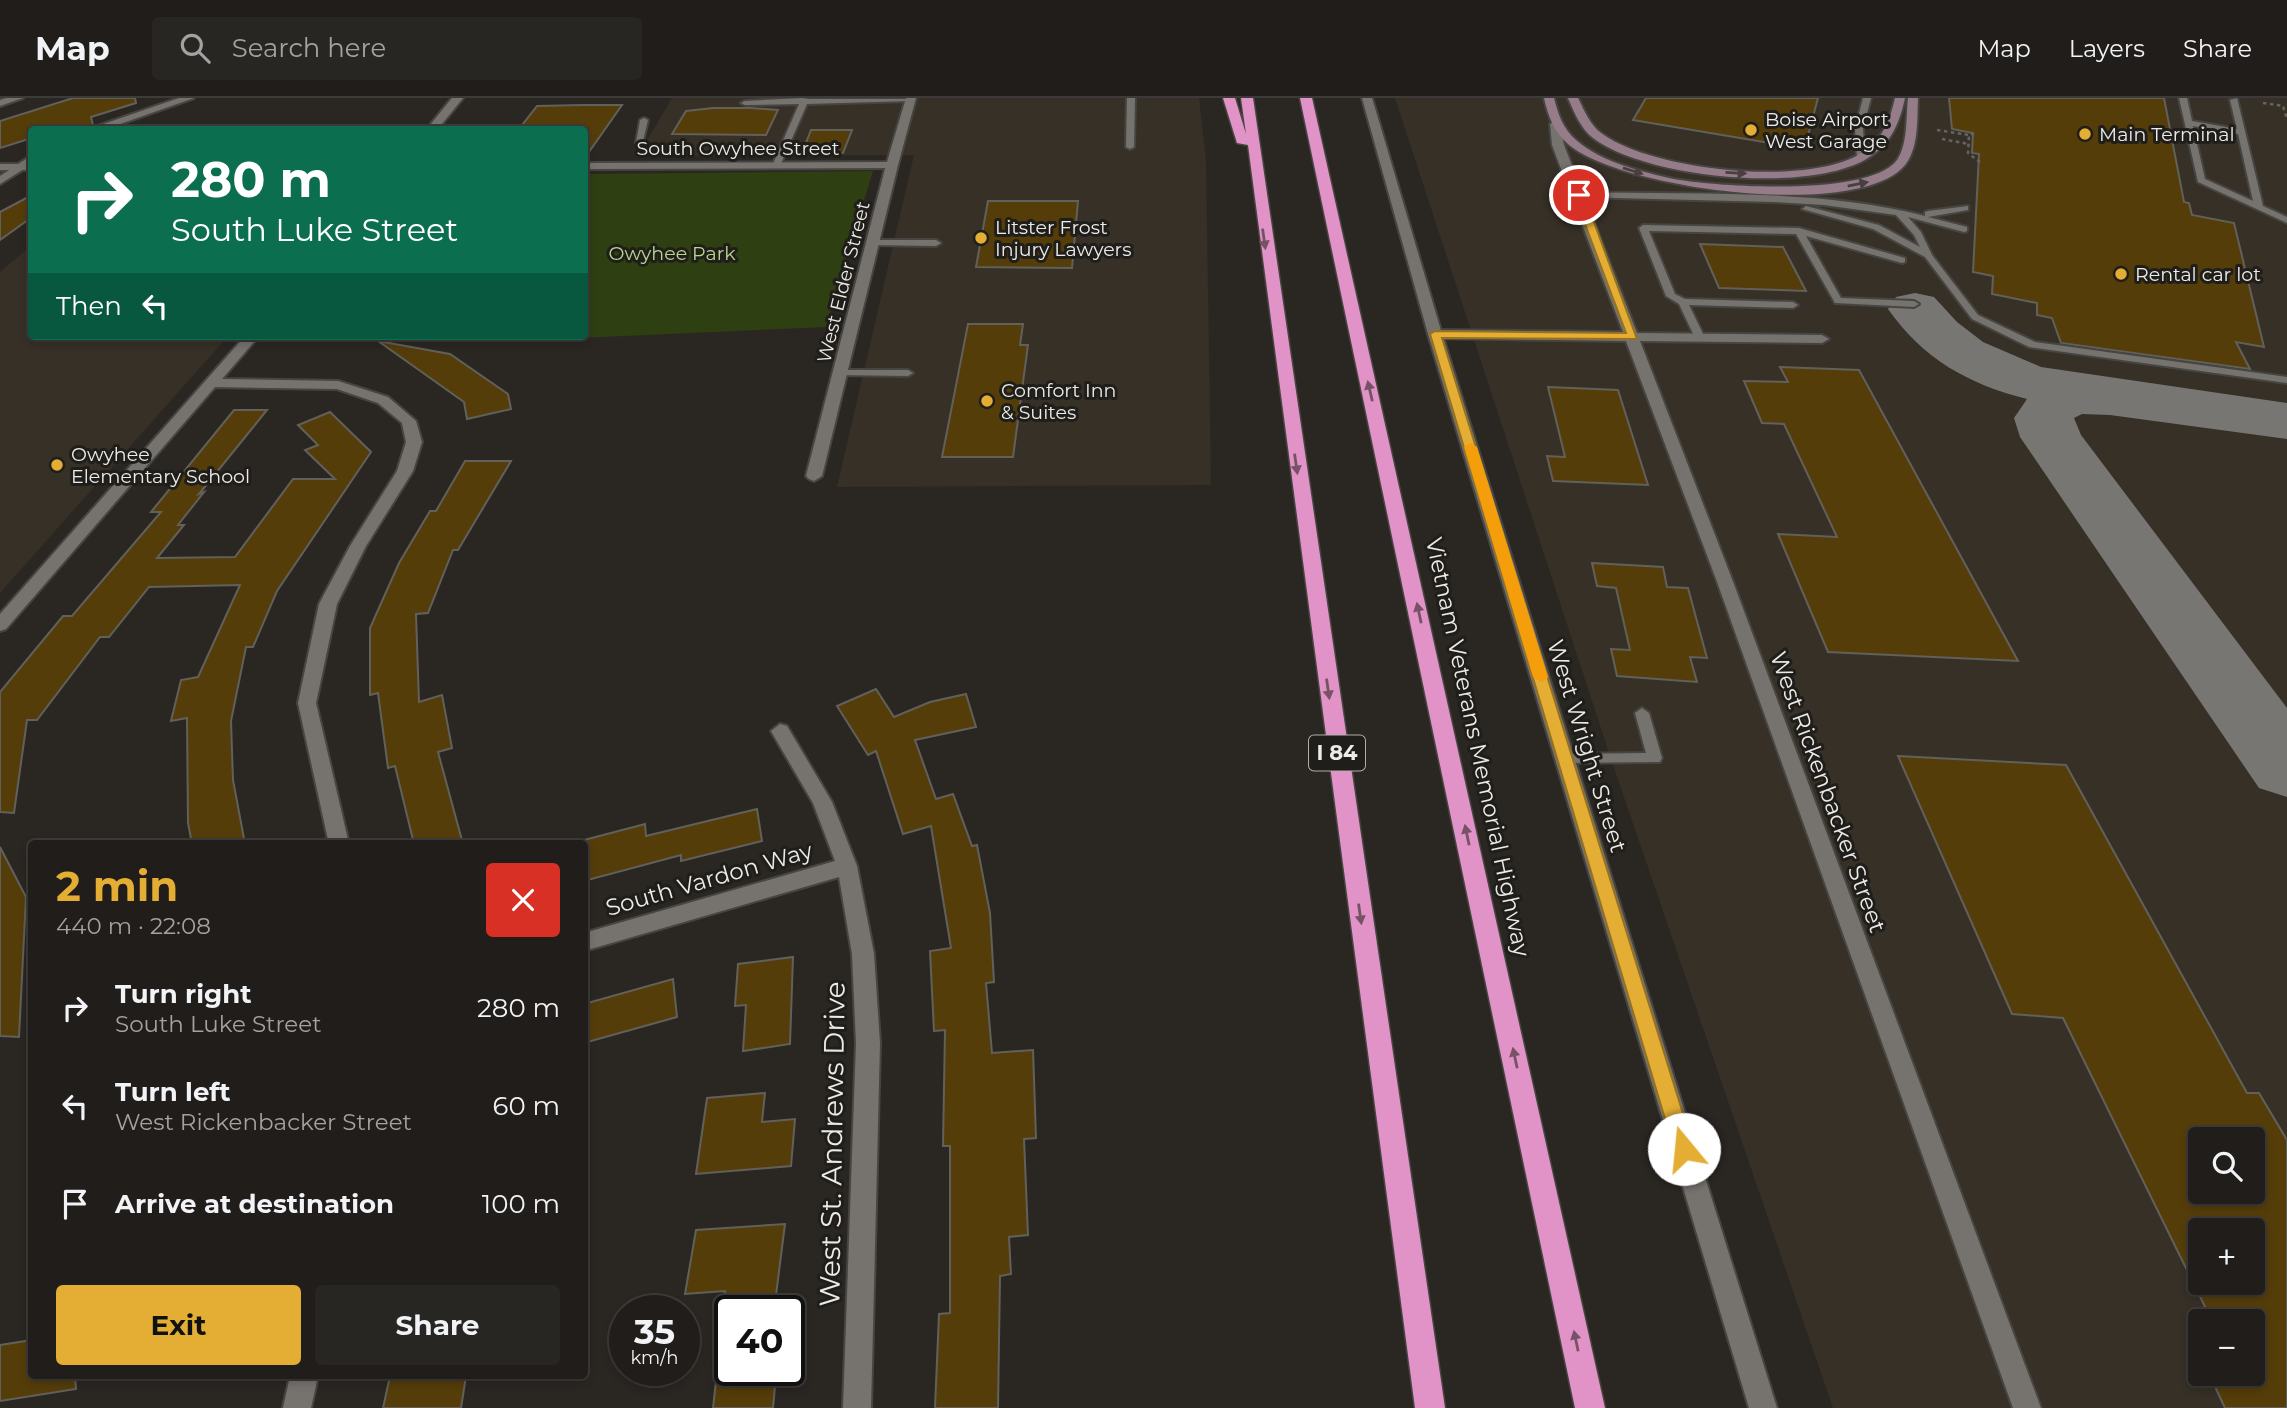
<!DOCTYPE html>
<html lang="en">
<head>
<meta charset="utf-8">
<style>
  :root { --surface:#201d1a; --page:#282623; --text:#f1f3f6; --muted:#a2a2a2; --line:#3d3b39; --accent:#e4ae35 }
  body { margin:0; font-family:Montserrat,sans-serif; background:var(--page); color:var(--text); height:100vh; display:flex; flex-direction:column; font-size:26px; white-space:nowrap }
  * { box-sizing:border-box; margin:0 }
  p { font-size:23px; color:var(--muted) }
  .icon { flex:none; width:38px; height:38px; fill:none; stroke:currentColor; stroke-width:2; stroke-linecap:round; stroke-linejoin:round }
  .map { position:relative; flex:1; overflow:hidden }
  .side { position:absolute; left:28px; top:742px; width:560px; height:539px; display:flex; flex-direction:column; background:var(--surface); border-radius:7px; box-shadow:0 4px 10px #0003,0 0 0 2px var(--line) }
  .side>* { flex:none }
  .banner { position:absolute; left:28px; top:28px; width:560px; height:214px; border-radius:7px; box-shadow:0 4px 10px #0003,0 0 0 2px var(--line); background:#0b6e4f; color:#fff; overflow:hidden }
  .controls { position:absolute; left:2188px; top:1029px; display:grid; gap:14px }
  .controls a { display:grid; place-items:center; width:77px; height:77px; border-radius:7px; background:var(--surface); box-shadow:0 4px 10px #0003,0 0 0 2px var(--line); font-size:35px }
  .speed { position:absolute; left:609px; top:1197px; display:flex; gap:14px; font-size:35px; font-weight:700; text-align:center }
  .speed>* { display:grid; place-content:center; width:91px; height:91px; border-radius:50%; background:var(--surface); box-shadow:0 4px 10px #0003,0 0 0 2px var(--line); line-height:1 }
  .speed small { font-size:18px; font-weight:400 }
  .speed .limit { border:4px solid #111; border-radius:10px; background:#fff; color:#111 }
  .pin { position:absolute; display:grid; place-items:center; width:60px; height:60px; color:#fff; margin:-30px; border:4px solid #fff; border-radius:50%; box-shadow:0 2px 7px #0007 }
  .me { position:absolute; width:77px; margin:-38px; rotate:343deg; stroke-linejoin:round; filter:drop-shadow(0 0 5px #0008) }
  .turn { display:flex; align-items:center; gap:24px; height:147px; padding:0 28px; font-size:32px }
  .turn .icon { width:91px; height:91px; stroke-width:2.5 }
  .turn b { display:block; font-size:49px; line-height:60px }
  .then { display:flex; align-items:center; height:66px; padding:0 28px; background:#0003; gap:14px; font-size:26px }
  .round { display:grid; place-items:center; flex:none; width:74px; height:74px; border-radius:7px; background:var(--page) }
  .summary { display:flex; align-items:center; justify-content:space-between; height:119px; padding:0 28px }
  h1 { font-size:42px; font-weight:700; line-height:52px; color:var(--accent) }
  .button { display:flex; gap:14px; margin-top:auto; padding:14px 28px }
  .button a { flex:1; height:80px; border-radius:7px; background:var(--accent); color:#111; font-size:28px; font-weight:700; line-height:80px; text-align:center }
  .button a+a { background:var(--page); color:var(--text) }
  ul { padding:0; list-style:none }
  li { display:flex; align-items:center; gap:21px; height:98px; padding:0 28px }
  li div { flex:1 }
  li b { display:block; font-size:26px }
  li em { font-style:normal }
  header { display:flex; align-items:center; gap:42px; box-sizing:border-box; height:98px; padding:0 35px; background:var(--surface); border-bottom:2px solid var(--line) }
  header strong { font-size:33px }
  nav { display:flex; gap:38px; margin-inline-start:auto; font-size:24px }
  .search { width:490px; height:63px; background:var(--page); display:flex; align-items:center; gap:18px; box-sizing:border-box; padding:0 24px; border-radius:7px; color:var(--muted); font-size:26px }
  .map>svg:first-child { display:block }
  .built { fill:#363027; fill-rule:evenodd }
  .green { fill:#2e3f11 }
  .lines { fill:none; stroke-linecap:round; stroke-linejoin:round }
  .taxiway { fill:#787672; fill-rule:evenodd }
  .building { fill:#553d0a; stroke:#62605b; stroke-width:2; fill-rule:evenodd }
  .service-casing { stroke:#464542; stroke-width:4 }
  .minor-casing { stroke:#464542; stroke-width:4 }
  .tertiary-casing { stroke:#464542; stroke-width:4 }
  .secondary-casing { stroke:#464542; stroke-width:4 }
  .motorway-casing { stroke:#464542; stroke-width:3 }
  .path { stroke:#666360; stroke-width:2.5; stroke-dasharray:3.5 3.5; stroke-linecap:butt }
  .service { fill:#76736f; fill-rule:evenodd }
  .minor { fill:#76736f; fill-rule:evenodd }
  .tertiary { fill:#76736f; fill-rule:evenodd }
  .secondary { fill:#967c89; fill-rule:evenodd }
  .motorway { fill:#e192c6; fill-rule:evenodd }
  .oneway { fill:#493f41 }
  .oneway2 { fill:#775267 }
  .route { fill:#e4ae35; stroke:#947122; stroke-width:2 }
  .slow { fill:#f59e0b }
  .poi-dot { fill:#e4ae35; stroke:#201e1a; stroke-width:2.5 }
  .labels { text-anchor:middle; stroke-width:6; stroke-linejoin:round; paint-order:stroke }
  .far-poi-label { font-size:19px; fill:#ecebe8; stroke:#201e1a; text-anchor:start }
  .far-street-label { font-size:19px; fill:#ecebe8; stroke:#201e1a }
  .far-park-label { font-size:19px; fill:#b7d68d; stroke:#201e1a }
  .shield { fill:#201e1a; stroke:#afaeaa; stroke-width:2 }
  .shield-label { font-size:21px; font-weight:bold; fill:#ecebe8 }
  .street-label { font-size:23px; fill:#ecebe8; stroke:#201e1a }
  .near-street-label { font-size:28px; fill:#ecebe8; stroke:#201e1a }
</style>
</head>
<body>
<header>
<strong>Map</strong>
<div class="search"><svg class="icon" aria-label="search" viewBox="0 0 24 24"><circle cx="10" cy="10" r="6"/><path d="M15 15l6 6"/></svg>Search here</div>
<nav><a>Map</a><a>Layers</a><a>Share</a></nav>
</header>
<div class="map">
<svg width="2287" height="1310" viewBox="0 0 2287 1310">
  <rect width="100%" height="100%" fill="#2a2723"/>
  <g class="built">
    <polygon points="672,0 1199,0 1206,63 1211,387 837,389 914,57 638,58"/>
    <path d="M1395 0H2287V1310H1833L1612 664ZM2200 1041H2252V1094H2200ZM2200 1132H2252V1185H2200ZM2200 1223H2252V1276H2200Z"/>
    <polygon points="31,148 32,238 228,238 0,495 0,174"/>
  </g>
  <polygon class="green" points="873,73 826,229 535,242 507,238 584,238 585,76"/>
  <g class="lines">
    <path class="taxiway" d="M1915 195 1934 199 1957 224 1983 244 2041 269 2287 305V341L2110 317 2082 316 2074 320 2081 337 2287 610V699L2259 690 2020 339 2014 320 2027 301C1968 286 1923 261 1888 211L1896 199Z"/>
  </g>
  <g class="building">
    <polygon points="73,0 135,0 136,5 91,19 93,27 84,32 32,32 32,40 0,50 0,23"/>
    <polygon points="1646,0 1818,0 1806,45 1790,42 1788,48 1633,22"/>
    <polygon points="1949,0 2164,0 2184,104 2189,105 2192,117 2234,125 2264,249 2236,244 2250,271 2061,245 2052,220 2037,217 2037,205 1992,196 1993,178 1973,174 1979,56 1972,55 1973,35 1952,31"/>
    <polygon points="583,7 622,7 584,61 584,31 519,31 537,8"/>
    <polygon points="713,10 751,10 778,12 766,37 672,36 686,13"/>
    <polygon points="811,32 852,32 843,55 802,55"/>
    <polygon points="32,97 32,119 0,142 0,114"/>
    <polygon points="988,103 1078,103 1072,170 976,169"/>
    <polygon points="1700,146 1783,149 1806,193 1719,190"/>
    <polygon points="968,226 1023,226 1020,247 1028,247 1013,359 942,359"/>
    <polygon points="378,243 450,256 508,296 511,311 467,321 464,304"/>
    <polygon points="1780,269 1859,272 2018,563 1828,554 1778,436 1837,439 1784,326 1762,325 1744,283 1788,284"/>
    <polygon points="1548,289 1618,292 1648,387 1553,383 1547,358 1565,359"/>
    <polygon points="234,312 267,312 199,396 204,394 178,427 184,427 157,460 235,459 293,381 335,381 305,352 318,347 298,327 330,314 371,354 277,493 253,549 246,549 231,623 233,682 245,746 192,746 188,725 187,620 171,623 181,582 198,579 240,487 149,489 109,539 100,539 37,622 27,622 14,715 0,714 0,594 63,518 72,518 161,414 151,414"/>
    <polygon points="465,363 511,363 458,452 453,452 428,515 416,516 419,604 442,597 452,650 438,654 463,746 414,746 395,668 388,670 378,595 370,597 370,530 399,465 430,413 436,413"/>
    <polygon points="1592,465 1663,469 1667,489 1688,490 1707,560 1690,559 1697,584 1617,578 1611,551 1630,552 1616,490 1597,488"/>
    <polygon points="876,591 894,619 930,604 966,596 976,629 915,642 936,701 953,696 972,748 977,747 990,815 994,884 986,885 992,955 1033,952 1036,1040 1024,1041 1028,1137 1009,1139 1011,1176 1000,1178 998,1310 935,1310 939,1216 950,1215 950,1048 943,1048 945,932 934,933 930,853 951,850 931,728 903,736 876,653 868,657 837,608"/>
    <path d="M1898 658 2066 667 2247 995H2259L2287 1042V1310H2225L2209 1276H2252V1223H2212L2063 920 2012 916ZM2200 1041H2252V1094H2200ZM2200 1132H2252V1185H2200Z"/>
    <polygon points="757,711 762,743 681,763 681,757 584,783 584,742 645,726 646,738"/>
    <polygon points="0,749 26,799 19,939 0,938"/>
    <polygon points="793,859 790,946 743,953 746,907 735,908 738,866"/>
    <polygon points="673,881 677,919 584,945 584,906"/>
    <polygon points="765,995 762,1024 795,1021 791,1068 696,1076 707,1000"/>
    <polygon points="785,1126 774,1213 722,1213 725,1193 685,1196 696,1132"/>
    <polygon points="32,1242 32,1278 75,1278 76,1291 0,1303 0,1247"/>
    <polygon points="776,1277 773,1310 713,1310 716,1283"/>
    <polygon points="390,1278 466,1278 461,1310 383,1310"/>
  </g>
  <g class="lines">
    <defs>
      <g id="service">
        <polygon points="802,0 809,1 915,1 911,3 807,6 780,68 773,70 772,68 799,6 745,7 741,5 745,3"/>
        <polygon points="1127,0 1135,0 1134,49 1130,51 1126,49"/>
        <polygon points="1863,0 1871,0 1863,31 1865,60 1861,62 1857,60 1855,31"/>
        <path d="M2179 0H2187L2192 23 2237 31 2230 2 2237 0 2263 108 2287 119V125L2198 84ZM2193 28 2238 36 2253 103 2205 81Z"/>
        <polygon points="644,20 648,22 643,43 636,45 640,22"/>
        <path d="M1579 94C1690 97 1817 90 1925 118V114L1928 113 1968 108V112L1928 119 1967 129V133L1964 134 1908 119 1921 134 1932 157 1978 217 2035 244 2287 279V285L2029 249 1972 221 1925 159 1873 131 1802 111 1806 108 1879 127 1920 149 1914 137 1896 117 1824 107 1774 104 1576 99V95Z"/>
        <polygon points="1643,127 1799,130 1905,160 1905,164 1902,165 1806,138 1841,200 1914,203 1919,206 1914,209 1835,205 1796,136 1649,133 1675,196 1685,201 1793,204 1798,207 1793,210 1689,207 1705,240 1696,242 1679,206 1666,198 1639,130"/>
        <polygon points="873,142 936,142 941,145 936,148 870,147 868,145"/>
        <polygon points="840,272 908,272 913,275 908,278 836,277 835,275"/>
        <polygon points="1642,610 1649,615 1662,660 1660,664 1561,665 1559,661 1561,657 1566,656 1646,655 1635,615"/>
      </g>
      <g id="minor">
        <polygon points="6,0 23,0 0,8 0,2"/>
        <polygon points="179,0 194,0 103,32 86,32"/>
        <polygon points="452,0 463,0 437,32 426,32"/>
        <polygon points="1555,23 1560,26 1564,47 1637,235 1822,237 1829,241 1822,245 1640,243 1732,481 2041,1310 2013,1310 1716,481 1626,243 1435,240 1428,236 1435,232 1623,234 1552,47 1550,26"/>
        <polygon points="32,57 32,66 0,86 0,78"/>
        <polygon points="892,64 898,67 822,378 814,383 809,381 806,378 886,67"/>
        <polygon points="245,238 259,238 222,281 338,283 388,299 416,323 422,344 413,373 366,448 337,506 316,605 349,746 329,746 298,605 319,506 350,448 397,373 406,344 402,325 378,305 337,291 215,289 6,531 0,533 0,516"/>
        <polygon points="780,626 787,628 832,704 857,768 874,856 880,945 871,1310 843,1310 856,945 852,856 839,779 584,853 584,835 835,763 813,705 771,633"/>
        <polygon points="290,1278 318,1278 311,1310 283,1310"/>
      </g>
      <g id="tertiary">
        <polygon points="906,0 916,0 898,67 892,70 584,71 584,65 887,64"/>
        <polygon points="1362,0 1372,0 1442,236 1777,1310 1749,1310 1428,236"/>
        <rect x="0" y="66" width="32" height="6"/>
      </g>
      <g id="secondary">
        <path d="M1544 0H1554C1558 16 1563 31 1576 42 1601 64 1642 74 1674 81 1716 89 1870 99 1897 62 1908 46 1906 19 1908 0H1918C1917 21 1919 50 1905 67 1859 123 1619 91 1568 46 1554 34 1548 18 1544 0Z"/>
        <path d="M1568 0H1578C1584 12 1590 27 1601 35 1652 73 1810 90 1863 54 1883 41 1890 22 1895 0H1905C1900 23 1892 44 1871 58 1815 97 1647 81 1593 40 1581 31 1574 14 1568 0Z"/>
      </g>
      <g id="motorway">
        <polygon points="1223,0 1235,0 1246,36 1241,0 1253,0 1445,1310 1415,1310 1248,47 1237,45"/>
        <polygon points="1300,0 1312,0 1605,1310 1575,1310"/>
      </g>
    </defs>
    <use href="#service" class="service-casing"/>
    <use href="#minor" class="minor-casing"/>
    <use href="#tertiary" class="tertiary-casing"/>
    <use href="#secondary" class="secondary-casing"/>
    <use href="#motorway" class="motorway-casing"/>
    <g class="path">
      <polyline points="2263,5 2283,8 2287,21"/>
      <polyline points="1937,32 1969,37"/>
      <polyline points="1974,35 1969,37 1968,55 1981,65"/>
      <polyline points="1942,41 1969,46"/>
    </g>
    <use href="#service" class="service"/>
    <use href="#minor" class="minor"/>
    <use href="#tertiary" class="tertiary"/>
    <use href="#secondary" class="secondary"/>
    <use href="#motorway" class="motorway"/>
  </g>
  <defs><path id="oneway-solid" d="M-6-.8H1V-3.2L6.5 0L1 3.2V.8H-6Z" transform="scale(1.75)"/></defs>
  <g class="oneway">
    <use href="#oneway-solid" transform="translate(1633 73) rotate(17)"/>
    <use href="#oneway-solid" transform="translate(1736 75) rotate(3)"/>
    <use href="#oneway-solid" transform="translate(1858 86) rotate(-12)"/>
  </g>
  <g class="oneway2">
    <use href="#oneway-solid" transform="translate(1264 141) rotate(82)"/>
    <use href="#oneway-solid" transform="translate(1370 293) rotate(-103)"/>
    <use href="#oneway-solid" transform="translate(1296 366) rotate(82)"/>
    <use href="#oneway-solid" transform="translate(1419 515) rotate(-102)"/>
    <use href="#oneway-solid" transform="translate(1328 591) rotate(82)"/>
    <use href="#oneway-solid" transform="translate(1467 737) rotate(-102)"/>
    <use href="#oneway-solid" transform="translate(1360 816) rotate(82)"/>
    <use href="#oneway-solid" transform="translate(1515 960) rotate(-102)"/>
    <use href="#oneway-solid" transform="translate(1576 1243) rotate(-102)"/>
  </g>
  <polygon class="route" points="1579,94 1584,97 1637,241 1442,240 1694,1051 1691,1057 1684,1060 1677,1057 1674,1051 1430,236 1435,233 1626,235 1574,97"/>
  <polygon class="slow" points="1470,345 1477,349 1548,579 1546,582 1541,584 1533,579 1464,349"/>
  <g class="poi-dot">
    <circle cx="1751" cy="32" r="7"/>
    <circle cx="2085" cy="36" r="7"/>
    <circle cx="981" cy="140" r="7"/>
    <circle cx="2121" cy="176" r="7"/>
    <circle cx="987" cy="303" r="7"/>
    <circle cx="57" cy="367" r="7"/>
  </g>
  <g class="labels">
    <g class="far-poi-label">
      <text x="1765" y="28">Boise Airport<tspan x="1765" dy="22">West Garage</tspan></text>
      <text x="2099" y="43">Main Terminal</text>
      <text x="995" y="136">Litster Frost<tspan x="995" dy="22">Injury Lawyers</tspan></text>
      <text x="2135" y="183">Rental car lot</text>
      <text x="1001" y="299">Comfort Inn<tspan x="1001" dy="22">&amp; Suites</tspan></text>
      <text x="71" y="363">Owyhee<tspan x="71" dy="22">Elementary School</tspan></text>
    </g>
    <g class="far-street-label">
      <text x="738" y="57">South Owyhee Street</text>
      <text transform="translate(843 184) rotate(-76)" y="7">West Elder Street</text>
    </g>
    <g class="far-park-label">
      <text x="672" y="162">Owyhee Park</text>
    </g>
    <rect class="shield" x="1309" y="637.5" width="56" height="35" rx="5"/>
    <g class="shield-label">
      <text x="1337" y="662">I 84</text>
    </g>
    <g class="street-label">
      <text transform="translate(1587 648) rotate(73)" y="8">West Wright Street</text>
      <text transform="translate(1478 649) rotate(78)" y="8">Vietnam Veterans Memorial Highway</text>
      <text transform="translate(1828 694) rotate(70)" y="8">West Rickenbacker Street</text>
      <text transform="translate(709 781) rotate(-16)" y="8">South Vardon Way</text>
    </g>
    <g class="near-street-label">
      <text transform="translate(832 1046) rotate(-89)" y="10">West St. Andrews Drive</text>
    </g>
  </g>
</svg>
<div class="controls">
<a><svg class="icon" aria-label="search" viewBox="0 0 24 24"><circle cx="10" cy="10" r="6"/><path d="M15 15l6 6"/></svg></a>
<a>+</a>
<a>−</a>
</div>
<div class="speed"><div>35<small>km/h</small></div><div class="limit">40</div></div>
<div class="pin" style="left:1579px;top:97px;background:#d93025"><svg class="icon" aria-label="arrive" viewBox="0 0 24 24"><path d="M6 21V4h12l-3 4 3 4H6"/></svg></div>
<svg class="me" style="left:1684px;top:1051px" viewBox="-20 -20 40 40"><circle r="19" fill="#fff"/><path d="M0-13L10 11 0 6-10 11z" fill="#e4ae35"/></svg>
<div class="banner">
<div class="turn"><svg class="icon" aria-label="right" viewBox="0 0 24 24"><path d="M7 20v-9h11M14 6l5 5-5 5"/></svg><div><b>280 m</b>South Luke Street</div></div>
<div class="then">Then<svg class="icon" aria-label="left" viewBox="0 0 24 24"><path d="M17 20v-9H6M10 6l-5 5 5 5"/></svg></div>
</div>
<section class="side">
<div class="summary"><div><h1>2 min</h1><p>440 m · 22:08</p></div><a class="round" style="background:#d93025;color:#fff"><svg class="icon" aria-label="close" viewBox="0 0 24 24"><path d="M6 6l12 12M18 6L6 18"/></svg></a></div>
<ul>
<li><svg class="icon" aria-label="right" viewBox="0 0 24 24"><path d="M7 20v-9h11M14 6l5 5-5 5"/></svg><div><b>Turn right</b><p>South Luke Street</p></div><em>280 m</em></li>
<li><svg class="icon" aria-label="left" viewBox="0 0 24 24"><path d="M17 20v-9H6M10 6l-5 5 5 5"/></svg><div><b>Turn left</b><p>West Rickenbacker Street</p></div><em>60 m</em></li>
<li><svg class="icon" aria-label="arrive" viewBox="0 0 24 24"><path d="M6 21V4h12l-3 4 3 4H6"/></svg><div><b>Arrive at destination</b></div><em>100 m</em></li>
</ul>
<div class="button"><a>Exit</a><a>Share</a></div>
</section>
</div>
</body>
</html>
